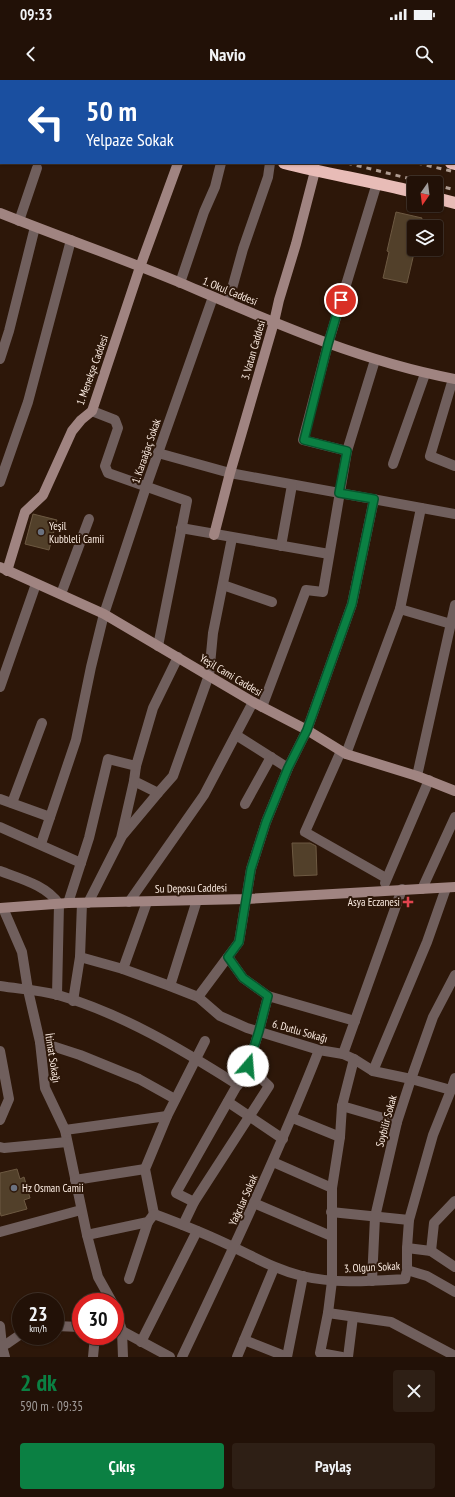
<!DOCTYPE html>
<html lang="tr">
<head>
<meta charset="utf-8">
<style>
  :root { --surface:#221107; --page:#2e1f15; --text:#f1f3f6; --muted:#a29d9b; --line:#3f3128; --accent:#0b8043 }
  body { margin:0; font-family:"PT Sans Narrow",sans-serif; background:var(--page); color:var(--text); height:100vh; display:flex; flex-direction:column; font-size:15px; white-space:nowrap }
  * { box-sizing:border-box; margin:0 }
  p { font-size:13px; color:var(--muted) }
  .icon { flex:none; width:22px; height:22px; fill:none; stroke:currentColor; stroke-width:2; stroke-linecap:round; stroke-linejoin:round }
  .map { position:relative; height:1277px; overflow:hidden }
  .drawer { display:flex; flex-direction:column; background:var(--surface); flex:1 }
  .drawer>* { flex:none }
  .hud { position:absolute; left:0px; top:0px; width:455px; height:84px; box-shadow:0 1px 3px #0004,0 0 0 1px var(--line); background:#1a4fa0; color:#fff; overflow:hidden }
  .needle { width:26px; rotate:194deg }
  .fabs { position:absolute; left:407px; top:96px; display:grid; gap:8px }
  .fabs a { display:grid; place-items:center; width:36px; height:36px; border-radius:4px; background:var(--surface); box-shadow:0 1px 3px #0004,0 0 0 1px var(--line); font-size:20px }
  .speed { position:absolute; left:12px; top:1213px; display:flex; gap:8px; font-size:20px; font-weight:700; text-align:center }
  .speed>* { display:grid; place-content:center; width:52px; height:52px; border-radius:50%; background:var(--surface); box-shadow:0 1px 3px #0004,0 0 0 1px var(--line); line-height:1 }
  .speed small { font-size:10px; font-weight:400 }
  .speed .limit { border:6px solid #d22; background:#fff; color:#111 }
  .pin { position:absolute; display:grid; place-items:center; width:34px; height:34px; color:#fff; margin:-17px; border:2px solid #fff; border-radius:50%; box-shadow:0 1px 4px #0007 }
  .me { position:absolute; width:44px; margin:-22px; rotate:18deg; stroke-linejoin:round; filter:drop-shadow(0 0 3px #0008) }
  .turn { display:flex; align-items:center; gap:14px; height:84px; padding:0 20px; font-size:18px }
  .turn .icon { width:52px; height:52px; stroke-width:2.5 }
  .turn b { display:block; font-size:28px; line-height:34px }
  .round { display:grid; place-items:center; flex:none; width:42px; height:42px; border-radius:4px; background:var(--page) }
  .headline { display:flex; align-items:center; justify-content:space-between; height:68px; padding:0 20px }
  h1 { font-size:24px; font-weight:600; line-height:30px; color:var(--accent) }
  .action { display:flex; gap:8px; margin-top:auto; padding:8px 20px }
  .action a { flex:1; height:46px; border-radius:4px; background:var(--accent); color:#fff; font-size:16px; font-weight:600; line-height:46px; text-align:center }
  .action a+a { background:var(--page); color:var(--text) }
  .status { display:flex; justify-content:space-between; align-items:center; height:28px; padding:0 20px; background:var(--surface); direction:ltr }
  .status svg { height:11px; fill:currentColor }
  header { display:flex; justify-content:space-between; align-items:center; height:52px; padding:0 20px; background:var(--surface); font-size:18px; font-weight:600 }
  .map>svg:first-child { display:block }
  .building { fill:#52402a; stroke:#6d5942 }
  .lines { fill:none; stroke-linecap:round; stroke-linejoin:round }
  .street { stroke:#705f5d; stroke-width:10 }
  .secondary { stroke:#a08481; stroke-width:10 }
  .highway { stroke:#e8bcb7; stroke-width:12 }
  .rail { stroke:#af9c91; stroke-width:3; stroke-dasharray:5 5; stroke-linecap:butt }
  .route-casing { stroke:#07532c; stroke-width:10 }
  .route { stroke:#0b8043; stroke-width:7 }
  .worship-dot { fill:#6b7280; stroke:#2d1709; stroke-width:1.5 }
  .health-dot { fill:#e0444e; stroke:#2d1709; stroke-width:1.5 }
  .labels { text-anchor:middle; stroke-width:4; stroke-linejoin:round; paint-order:stroke }
  .street-label { font-size:11px; fill:#fdede3; stroke:#2d1709 }
  .poi-label { font-size:11px; fill:#fdede3; stroke:#2d1709; text-anchor:start }
</style>
</head>
<body>
<div class="status"><b>09:33</b><svg viewBox="0 0 49 12"><path d="M0 12V9h3v3zM5 12V6h3v6zM10 12V3h3v9zM15 12V0h3v12zM26 1h20v11H26zM47 4h2v5h-2z"/></svg></div>
<header><svg class="icon" aria-label="back" viewBox="0 0 24 24"><path d="M15 5l-7 7 7 7"/></svg>Navio<svg class="icon" aria-label="search" viewBox="0 0 24 24"><circle cx="10" cy="10" r="6"/><path d="M15 15l6 6"/></svg></header>
<div class="map">
<svg width="455" height="1277" viewBox="0 0 455 1277">
  <rect width="100%" height="100%" fill="#2d1709"/>
  <g class="building">
    <polygon points="396,132 422,138 420,147 414,147 414,169 415,169 407,203 383,198 389,172 387,171"/>
    <polygon points="33,434 57,440 49,470 25,464"/>
    <polygon points="292,763 310,763 316,766 317,795 294,796"/>
    <polygon points="17,1089 20,1099 24,1097 30,1118 24,1120 27,1129 1,1136 0,1131 0,1093"/>
  </g>
  <g class="lines">
    <g class="street">
      <polyline points="454,0 455,0"/>
      <polyline points="156,1 156,0"/>
      <polyline points="0,54 1,51"/>
      <polyline points="19,141 37,88"/>
      <polyline points="180,203 204,132 215,107 221,83"/>
      <polyline points="228,223 243,169 268,97 270,83"/>
      <polyline points="0,279 9,251 35,147"/>
      <polyline points="453,299 430,376 455,386"/>
      <polyline points="92,331 115,340 118,348 105,386 108,393 187,421 158,566"/>
      <polyline points="347,371 303,360 328,264 377,103"/>
      <polyline points="158,373 230,393 455,434"/>
      <polyline points="393,384 425,294"/>
      <polyline points="0,402 28,322 71,160"/>
      <polyline points="181,448 329,474"/>
      <polyline points="281,466 292,405"/>
      <polyline points="223,505 272,522"/>
      <polyline points="61,514 89,439"/>
      <polyline points="400,529 451,544"/>
      <polyline points="0,607 36,504"/>
      <polyline points="262,627 306,510 323,512 347,371 375,280"/>
      <polyline points="236,655 288,688"/>
      <polyline points="341,671 305,752 386,798"/>
      <polyline points="346,674 400,529 421,428"/>
      <polyline points="417,696 455,525"/>
      <polyline points="158,713 173,696 209,595 213,553 232,458"/>
      <polyline points="0,719 50,737"/>
      <polyline points="12,723 42,643"/>
      <polyline points="245,724 271,677"/>
      <polyline points="0,747 81,783"/>
      <polyline points="122,756 158,713 134,701 136,686"/>
      <polyline points="41,764 76,660 91,587 104,534 146,407 213,217"/>
      <path d="M0 791C21 799 46 805 59 824L57 915"/>
      <polyline points="385,803 429,700"/>
      <polyline points="422,809 455,737"/>
      <polyline points="129,822 204,715 253,622"/>
      <polyline points="68,823 89,758 108,679 136,686 153,628 178,577"/>
      <polyline points="88,823 121,758 134,701"/>
      <polyline points="3,828 22,872 28,910 40,962 45,1008 65,1050 87,1155 98,1197 112,1222"/>
      <polyline points="80,877 123,889 170,906 198,917 220,936 247,948 319,970 343,974 354,979 373,991 411,999 451,1010"/>
      <polyline points="228,877 243,898 268,916 355,941"/>
      <polyline points="123,889 147,822"/>
      <path d="M0 906C19 909 39 910 58 915 123 934 181 969 238 1005"/>
      <polyline points="170,906 197,820"/>
      <polyline points="198,917 239,862 251,789 266,742 288,688 307,650 352,524 374,419"/>
      <polyline points="73,921 80,877 82,823"/>
      <polyline points="40,962 80,975 139,999 175,1019"/>
      <polyline points="0,971 9,1019 0,1040"/>
      <polyline points="343,974 402,809"/>
      <polyline points="373,991 427,862 446,808"/>
      <polyline points="228,1022 283,1059"/>
      <polyline points="342,1026 397,1042"/>
      <polyline points="293,1038 340,1057"/>
      <polyline points="65,1050 167,1036"/>
      <polyline points="0,1067 4,1068 67,1062"/>
      <polyline points="273,1082 332,1108"/>
      <polyline points="75,1100 145,1089"/>
      <polyline points="194,1122 176,1113 248,986"/>
      <polyline points="254,1123 331,1156"/>
      <polyline points="331,1132 409,1140"/>
      <polyline points="154,1134 145,1089 167,1036 205,961"/>
      <polyline points="183,1145 194,1122 269,1006 248,986 259,951 268,916"/>
      <polyline points="0,1152 81,1130"/>
      <path d="M87 1155 148 1142 154 1134C181 1144 209 1155 235 1168 258 1179 277 1190 302 1196 335 1204 371 1201 405 1199L407 1190V1168L409 1140 433 1055 451 1010 455 998"/>
      <polyline points="407,1168 431,1171 455,1187"/>
      <polyline points="431,1171 434,1143 455,1121"/>
      <polyline points="407,1190 427,1196 455,1212"/>
      <polyline points="129,1199 148,1142"/>
      <polyline points="372,1201 375,1137 397,1042 411,999 433,937 455,895"/>
      <polyline points="115,1227 122,1251 123,1277"/>
      <polyline points="328,1233 391,1242 455,1276"/>
      <polyline points="0,1246 2,1266 5,1277"/>
      <polyline points="55,1246 81,1247"/>
      <polyline points="115,1250 122,1251 170,1277"/>
      <polyline points="244,1260 287,1277"/>
      <polyline points="141,1262 197,1151"/>
      <polyline points="0,1267 8,1263 21,1254"/>
      <polyline points="93,1277 95,1256"/>
      <path d="M182 1277C230 1176 278 1074 319 970"/>
      <polyline points="237,1277 274,1188"/>
      <polyline points="287,1277 303,1196"/>
      <polyline points="342,1277 320,1273 328,1233 332,1201 332,1108 340,1057 342,1026 354,979"/>
      <polyline points="348,1277 353,1237"/>
    </g>
    <g class="secondary">
      <polyline points="336,1 336,0"/>
      <path d="M0 133C60 157 121 178 181 203 270 241 359 281 455 299"/>
      <polyline points="214,455 230,393 274,242 279,220 296,164 315,91"/>
      <polyline points="0,487 104,534 253,622 307,650 346,674 417,696 455,711"/>
      <polyline points="7,491 25,432 43,415 72,351 81,340 92,331 140,187 178,83"/>
      <polyline points="0,828 68,823 246,819 455,807"/>
    </g>
    <g class="highway">
      <polyline points="119,0 123,1"/>
      <polyline points="0,11 1,11"/>
      <path d="M284 83C327 94 371 101 414 112"/>
      <polyline points="451,83 455,84"/>
      <polyline points="436,118 455,123"/>
    </g>
    <g class="rail">
      <polyline points="10,0 15,1"/>
      <polyline points="82,0 86,1"/>
      <polyline points="347,83 427,103"/>
      <polyline points="417,83 455,92"/>
      <polyline points="436,105 455,110"/>
    </g>
  </g>
  <g class="lines">
    <defs>
      <polyline id="route" points="248,986 259,951 268,916 243,898 228,877 239,862 251,789 266,742 288,688 307,650 352,524 374,419 339,413 347,371 304,360 328,264 341,220"/>
    </defs>
    <use href="#route" class="route-casing"/>
    <use href="#route" class="route"/>
  </g>
  <g class="worship-dot">
    <circle cx="41" cy="452" r="4"/>
    <circle cx="14" cy="1108" r="4"/>
  </g>
  <path class="health-dot" d="M406 816h4v4h4v4h-4v4h-4v-4h-4v-4h4z"/>
  <g class="labels">
    <g class="street-label">
      <text transform="translate(230 211) rotate(22)" y="4">1. Okul Caddesi</text>
      <text transform="translate(253 270) rotate(-74)" y="4">3. Vatan Caddesi</text>
      <text transform="translate(92 290) rotate(-70)" y="4">1. Menekşe Caddesi</text>
      <text transform="translate(146 371) rotate(-71)" y="4">1. Karaağaç Sokak</text>
      <text transform="translate(231 595) rotate(31)" y="4">Yeşil Cami Caddesi</text>
      <text transform="translate(191 808) rotate(-1)" y="4">Su Deposu Caddesi</text>
      <text transform="translate(300 951) rotate(16)" y="4">6. Dutlu Sokağı</text>
      <text transform="translate(53 978) rotate(81)" y="4">İtimat Sokağı</text>
      <text transform="translate(386 1041) rotate(-75)" y="4">Soybilir Sokak</text>
      <text transform="translate(243 1120) rotate(-66)" y="4">Yağcılar Sokak</text>
      <text transform="translate(372 1187) rotate(-3)" y="4">3. Olgun Sokak</text>
    </g>
    <g class="poi-label">
      <text x="49" y="450">Yeşil<tspan x="49" dy="13">Kubbleli Camii</tspan></text>
      <text x="400" y="826" text-anchor="end">Asya Eczanesi</text>
      <text x="22" y="1112">Hz Osman Camii</text>
    </g>
  </g>
</svg>
<div class="fabs">
<a><svg class="needle" viewBox="-14 -14 28 28"><path d="M0-13l5 13h-10z" fill="#e53935"/><path d="M0 13l5-13h-10z" fill="#a29d9b"/></svg></a>
<a><svg class="icon" aria-label="layers" viewBox="0 0 24 24"><path d="M12 4l9 5-9 5-9-5zM3 14l9 5 9-5"/></svg></a>
</div>
<div class="speed"><div>23<small>km/h</small></div><div class="limit">30</div></div>
<div class="pin" style="left:341px;top:220px;background:#d93025"><svg class="icon" aria-label="arrive" viewBox="0 0 24 24"><path d="M6 21V4h12l-3 4 3 4H6"/></svg></div>
<svg class="me" style="left:248px;top:986px" viewBox="-20 -20 40 40"><circle r="19" fill="#fff"/><path d="M0-13L10 11 0 6-10 11z" fill="#0b8043"/></svg>
<div class="hud">
<div class="turn"><svg class="icon" aria-label="left" viewBox="0 0 24 24"><path d="M17 20v-9H6M10 6l-5 5 5 5"/></svg><div><b>50 m</b>Yelpaze Sokak</div></div>
</div>
</div>
<section class="drawer">
<div class="headline"><div><h1>2 dk</h1><p>590 m · 09:35</p></div><a class="round"><svg class="icon" aria-label="close" viewBox="0 0 24 24"><path d="M6 6l12 12M18 6L6 18"/></svg></a></div>
<div class="action"><a>Çıkış</a><a>Paylaş</a></div>
</section>
</body>
</html>
